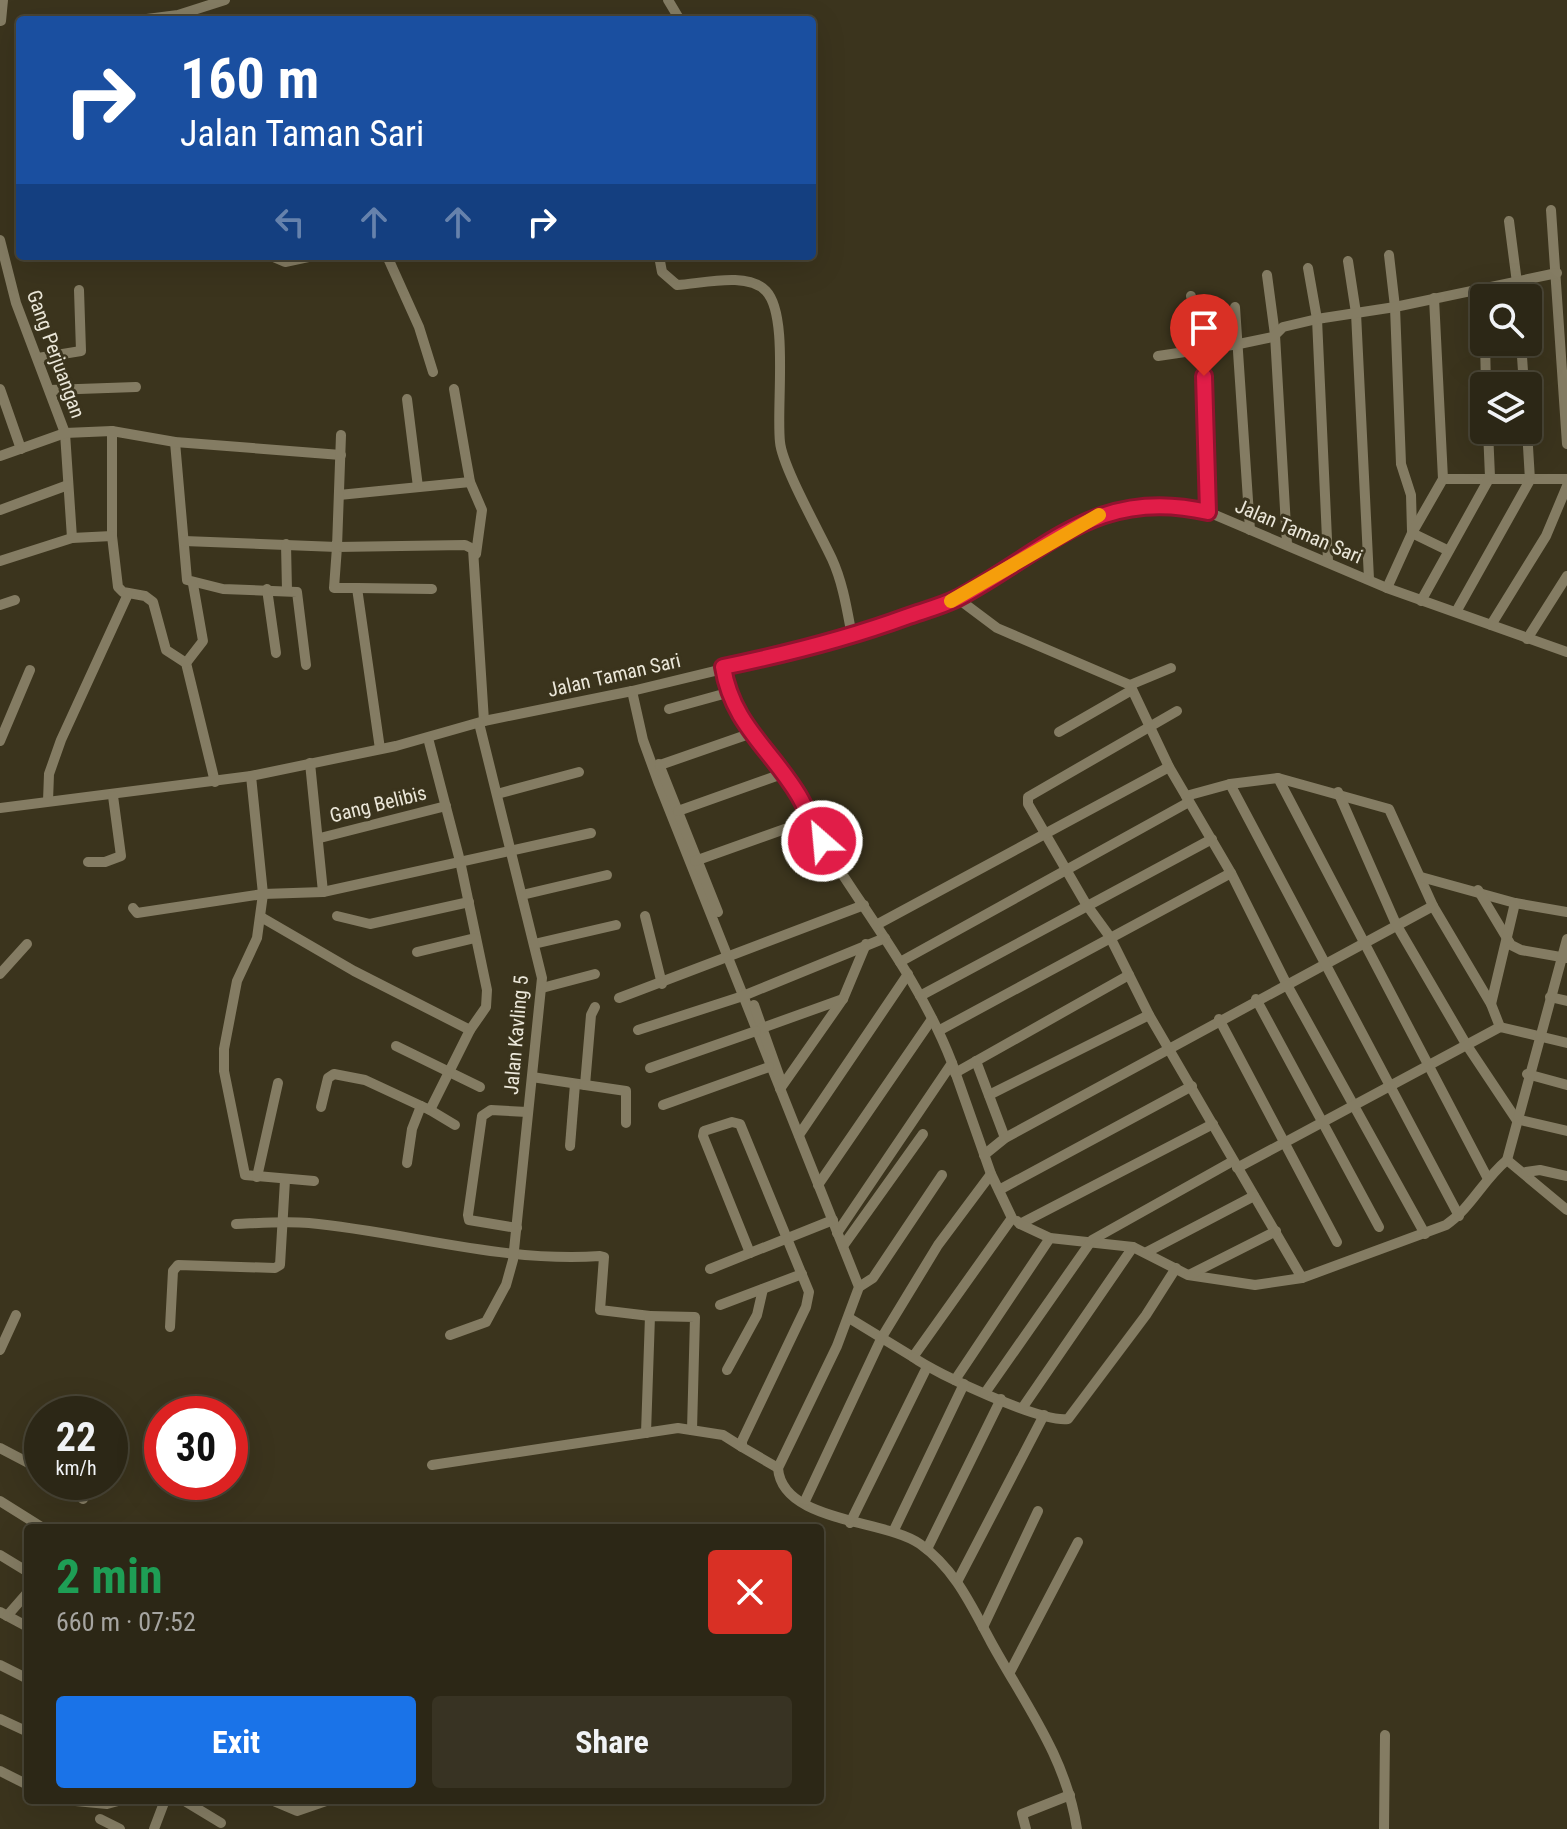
<!DOCTYPE html>
<html lang="en">
<head>
<meta charset="utf-8">
<style>
  :root { --surface:#2c2716; --page:#383323; --text:#f1f3f6; --muted:#a6a5a1; --line:#484435; --accent:#1a73e8 }
  body { margin:0; font-family:"Roboto Condensed",sans-serif; background:var(--page); color:var(--text); height:100vh; display:flex; flex-direction:column; font-size:30px; white-space:nowrap }
  * { box-sizing:border-box; margin:0 }
  p { font-size:26px; color:var(--muted) }
  .icon { flex:none; width:44px; height:44px; fill:none; stroke:currentColor; stroke-width:2; stroke-linecap:round; stroke-linejoin:round }
  .map { position:relative; flex:1; overflow:hidden }
  .drawer { position:absolute; left:24px; top:1524px; width:800px; height:280px; display:flex; flex-direction:column; background:var(--surface); border-radius:8px; box-shadow:0 8px 32px #0002,0 0 0 2px var(--line) }
  .drawer>* { flex:none }
  .guide { position:absolute; left:16px; top:16px; width:800px; height:244px; border-radius:8px; box-shadow:0 8px 32px #0002,0 0 0 2px var(--line); background:#1a4fa0; color:#fff; overflow:hidden }
  .tools { position:absolute; left:1470px; top:284px; display:grid; gap:16px }
  .tools a { display:grid; place-items:center; width:72px; height:72px; border-radius:8px; background:var(--surface); box-shadow:0 8px 32px #0002,0 0 0 2px var(--line); font-size:40px }
  .speed { position:absolute; left:24px; top:1396px; display:flex; gap:16px; font-size:40px; font-weight:700; text-align:center }
  .speed>* { display:grid; place-content:center; width:104px; height:104px; border-radius:50%; background:var(--surface); box-shadow:0 8px 32px #0002,0 0 0 2px var(--line); line-height:1 }
  .speed small { font-size:20px; font-weight:400 }
  .speed .limit { border:12px solid #d22; background:#fff; color:#111 }
  .pin { position:absolute; display:grid; place-items:center; width:68px; height:68px; color:#fff; margin:-82px -34px; border-radius:50% 50% 50% 0; rotate:-45deg; box-shadow:0 0 8px #0007 }
  .pin .icon { rotate:45deg }
  .me { position:absolute; width:88px; margin:-44px; rotate:333deg; stroke-linejoin:round; filter:drop-shadow(0 0 6px #0008) }
  .turn { display:flex; align-items:center; gap:28px; height:168px; padding:0 32px; font-size:36px }
  .turn .icon { width:104px; height:104px; stroke-width:2.5 }
  .turn b { display:block; font-size:56px; line-height:68px }
  .lanes { display:flex; align-items:center; height:76px; padding:0 32px; background:#0003; justify-content:center; gap:40px; direction:ltr }
  .lanes .off { opacity:.35 }
  .round { display:grid; place-items:center; flex:none; width:84px; height:84px; border-radius:8px; background:var(--page) }
  .summary { display:flex; align-items:center; justify-content:space-between; height:136px; padding:0 32px }
  h1 { font-size:48px; font-weight:700; line-height:60px; color:#1e9e55 }
  .button { display:flex; gap:16px; margin-top:auto; padding:16px 32px }
  .button a { flex:1; height:92px; border-radius:8px; background:var(--accent); color:#fff; font-size:32px; font-weight:700; line-height:92px; text-align:center }
  .button a+a { background:var(--page); color:var(--text) }
  .map>svg:first-child { display:block }
  .lines { fill:none; stroke-linecap:round; stroke-linejoin:round }
  .minor { stroke:#847c63; stroke-width:10 }
  .route-casing { stroke:#92132f; stroke-width:20 }
  .route { stroke:#e11d48; stroke-width:14 }
  .slow { stroke:#f59e0b; stroke-width:14 }
  .labels { text-anchor:middle; stroke-width:6; stroke-linejoin:round; paint-order:stroke }
  .street-label { font-size:20px; fill:#ebe7d9; stroke:#3b341d }
</style>
</head>
<body>
<div class="map">
<svg width="1567" height="1829" viewBox="0 0 1567 1829">
  <rect width="100%" height="100%" fill="#3b341d"/>
  <g class="lines">
    <g class="minor">
      <polyline points="668,0 680,20"/>
      <polyline points="139,20 178,15 225,0"/>
      <polyline points="1,21 3,0"/>
      <polyline points="1551,210 1567,444"/>
      <polyline points="1509,221 1519,298"/>
      <polyline points="0,240 16,303 65,433 72,538"/>
      <polyline points="1389,255 1395,307 1401,464 1411,495 1412,531"/>
      <polyline points="271,256 285,262 313,256"/>
      <polyline points="387,256 419,327 433,372"/>
      <path d="M659 256 662 272 677 285C701 284 747 271 766 291 789 315 776 407 780 442 782 466 820 533 832 559 843 583 847 610 852 636"/>
      <polyline points="1348,261 1356,313 1369,579"/>
      <polyline points="1308,268 1317,319 1328,561"/>
      <polyline points="1267,275 1275,335 1287,544"/>
      <polyline points="1483,288 1484,326"/>
      <polyline points="1191,296 1203,349 1208,512"/>
      <polyline points="1235,307 1250,530"/>
      <polyline points="1485,342 1486,386"/>
      <polyline points="1521,342 1524,386"/>
      <polyline points="1158,356 1239,344 1273,337 1283,327 1317,319 1395,307 1557,273"/>
      <polyline points="38,358 81,351 79,290"/>
      <polyline points="0,389 21,449"/>
      <polyline points="454,389 470,482 482,510 476,554"/>
      <polyline points="50,390 136,387"/>
      <polyline points="407,399 418,487"/>
      <polyline points="112,431 112,536 118,587 123,592 145,596 153,602 166,650 186,663 215,782"/>
      <polyline points="175,442 187,580 223,589 297,592 306,665"/>
      <polyline points="0,456 65,433 112,431 175,442 341,455"/>
      <polyline points="1443,479 1567,479"/>
      <polyline points="339,495 470,482"/>
      <polyline points="0,510 68,485"/>
      <polyline points="1412,533 1447,550"/>
      <polyline points="184,541 337,547 341,435"/>
      <polyline points="286,544 287,591"/>
      <polyline points="0,561 72,538 112,536"/>
      <polyline points="357,588 432,589"/>
      <polyline points="1387,588 1412,533 1443,479 1434,298"/>
      <polyline points="267,589 276,653"/>
      <polyline points="957,598 997,628 1130,685 1169,767 1231,873 1287,985 1433,906"/>
      <polyline points="1421,601 1490,477 1488,430"/>
      <polyline points="0,605 15,600"/>
      <polyline points="1456,612 1530,480 1527,430"/>
      <polyline points="1491,625 1546,536 1567,486"/>
      <polyline points="1527,639 1567,576"/>
      <polyline points="186,663 203,641 193,584"/>
      <path d="M723 667C731 718 767 752 796 792 807 807 812 826 821 841 866 914 921 982 952 1063L837 1233"/>
      <polyline points="1130,685 1171,668"/>
      <path d="M632 691 643 740 659 784 859 1287 837 1346 778 1468C782 1523 885 1519 920 1544 955 1569 971 1605 991 1642 1025 1704 1066 1757 1077 1829"/>
      <polyline points="669,709 727,693"/>
      <polyline points="1177,711 1028,797 1028,804 1086,904 1110,937 1149,1015 1302,1278"/>
      <polyline points="1059,732 1132,690"/>
      <polyline points="0,741 30,670"/>
      <polyline points="380,749 357,588 334,588 337,547 465,545 473,549 484,721"/>
      <polyline points="310,763 323,892"/>
      <polyline points="659,764 718,912"/>
      <polyline points="660,765 752,733"/>
      <polyline points="251,776 263,894 257,938 237,981 224,1049 224,1071 245,1175 314,1181"/>
      <polyline points="1278,778 1389,809 1433,906 1491,1004 1500,1027"/>
      <polyline points="1230,784 1459,1216"/>
      <polyline points="1338,792 1396,924 1466,1044 1516,1119 1567,1131"/>
      <polyline points="497,794 579,772"/>
      <polyline points="1186,796 1230,784 1278,778 1487,1177"/>
      <polyline points="48,801 49,774 61,740 128,594"/>
      <polyline points="0,808 251,776 396,746 484,721 632,691 777,656 852,636 957,598 1083,522 1129,506 1157,503 1208,512 1387,588 1567,652"/>
      <polyline points="678,811 782,774"/>
      <polyline points="320,838 446,806"/>
      <polyline points="695,861 810,820"/>
      <polyline points="88,862 105,862 121,856 113,796"/>
      <polyline points="1421,877 1515,903 1567,912"/>
      <polyline points="1478,890 1511,945 1521,950 1567,958"/>
      <polyline points="522,895 607,875"/>
      <polyline points="133,908 137,913 263,894 323,892 591,833"/>
      <polyline points="337,916 370,924 469,902"/>
      <polyline points="645,916 662,984"/>
      <polyline points="261,917 354,971 470,1030 486,1007 487,990 460,861 428,738"/>
      <polyline points="878,924 1169,767"/>
      <polyline points="534,944 616,925"/>
      <polyline points="417,952 475,938"/>
      <polyline points="900,962 1189,802"/>
      <polyline points="0,974 27,944"/>
      <polyline points="542,988 595,974"/>
      <polyline points="920,996 1212,839"/>
      <polyline points="1550,997 1567,1001"/>
      <polyline points="619,998 864,905"/>
      <polyline points="1256,999 1379,1227"/>
      <polyline points="1491,1004 1515,903"/>
      <polyline points="754,1005 781,1081"/>
      <polyline points="1219,1019 1337,1242"/>
      <polyline points="762,1028 843,999"/>
      <polyline points="638,1030 743,996 885,938"/>
      <polyline points="940,1030 1231,873"/>
      <polyline points="396,1046 480,1087"/>
      <polyline points="976,1061 1005,1138"/>
      <polyline points="650,1068 756,1031"/>
      <polyline points="955,1073 1129,975"/>
      <polyline points="1527,1074 1567,1085"/>
      <polyline points="532,1077 585,1085 591,1015 595,1007"/>
      <polyline points="585,1085 626,1091 626,1123"/>
      <polyline points="780,1089 843,999 866,944"/>
      <polyline points="989,1095 1149,1015"/>
      <polyline points="663,1105 769,1067"/>
      <polyline points="321,1107 328,1078 334,1074 365,1080 421,1106"/>
      <polyline points="430,1110 455,1125"/>
      <polyline points="799,1135 908,974"/>
      <polyline points="570,1146 575,1084"/>
      <polyline points="984,1155 1005,1138 1287,985 1425,1234"/>
      <polyline points="1507,1160 1567,1210"/>
      <polyline points="407,1163 412,1129 421,1106 430,1110 470,1030"/>
      <polyline points="1237,1168 1500,1027 1567,1043"/>
      <polyline points="1526,1172 1540,1170 1567,1176"/>
      <polyline points="257,1177 278,1083"/>
      <polyline points="818,1185 932,1019"/>
      <polyline points="999,1190 1192,1086"/>
      <polyline points="1017,1221 1020,1224 1213,1124"/>
      <path d="M236 1224C260 1223 285 1221 309 1223 406 1232 503 1263 600 1256L604 1257 600 1310 650 1316"/>
      <path d="M1020 1224 1050 1238 1133 1247 1188 1275 1255 1285 1302 1278 1446 1225C1471 1208 1483 1180 1507 1160L1567 939"/>
      <polyline points="517,1228 469,1220 468,1215 482,1116 491,1110 527,1112"/>
      <polyline points="843,1246 923,1134"/>
      <polyline points="1147,1252 1254,1196"/>
      <polyline points="750,1253 703,1136 704,1131 732,1122 740,1124 809,1292 806,1307 742,1441 742,1447 778,1468"/>
      <polyline points="710,1269 833,1220"/>
      <polyline points="1189,1275 1276,1231"/>
      <polyline points="859,1287 873,1278 942,1175"/>
      <polyline points="720,1305 802,1274"/>
      <polyline points="849,1318 913,1357 1012,1218 991,1174 952,1063"/>
      <polyline points="170,1327 173,1271 178,1265 275,1268 280,1265 285,1180"/>
      <polyline points="450,1335 486,1322 506,1285 513,1260 542,978 479,723"/>
      <polyline points="0,1350 16,1315"/>
      <path d="M913 1357C936 1374 1042 1423 1068 1419L1146 1315 1176 1268"/>
      <polyline points="727,1370 757,1315 763,1289"/>
      <polyline points="955,1380 1050,1238"/>
      <polyline points="985,1393 1092,1240 1233,1161"/>
      <polyline points="1023,1407 1133,1247"/>
      <polyline points="646,1433 650,1316 695,1317 692,1430"/>
      <polyline points="0,1448 42,1470"/>
      <polyline points="432,1465 678,1428 723,1435 742,1447"/>
      <polyline points="59,1482 83,1499"/>
      <polyline points="0,1501 43,1528"/>
      <polyline points="804,1503 882,1337 938,1245 991,1174"/>
      <polyline points="850,1523 927,1367"/>
      <polyline points="894,1530 964,1384"/>
      <polyline points="927,1549 1001,1399"/>
      <polyline points="0,1555 28,1572"/>
      <polyline points="958,1580 1044,1415"/>
      <polyline points="0,1612 28,1627"/>
      <polyline points="7,1616 28,1592"/>
      <polyline points="983,1627 1038,1511"/>
      <polyline points="0,1665 28,1679"/>
      <polyline points="1010,1672 1078,1542"/>
      <polyline points="0,1719 28,1732"/>
      <polyline points="0,1771 28,1785"/>
      <polyline points="65,1800 107,1804 122,1800"/>
      <polyline points="183,1800 221,1823"/>
      <polyline points="271,1800 297,1811 329,1800"/>
      <polyline points="100,1819 120,1829"/>
      <polyline points="154,1829 165,1800"/>
      <polyline points="1026,1829 1022,1814 1070,1795"/>
      <polyline points="1384,1829 1385,1735"/>
    </g>
  </g>
  <g class="lines">
    <defs>
      <path id="route" d="M822 841C814 827 807 810 799 796 771 749 732 724 723 667 786 654 846 639 906 617 923 611 942 606 958 598 1048 550 1097 486 1208 512L1204 376"/>
    </defs>
    <use href="#route" class="route-casing"/>
    <use href="#route" class="route"/>
    <polyline class="slow" points="951,601 1099,515"/>
  </g>
  <g class="labels">
    <g class="street-label">
      <text transform="translate(56 354) rotate(70)" y="7">Gang Perjuangan</text>
      <text transform="translate(1299 531) rotate(23)" y="7">Jalan Taman Sari</text>
      <text transform="translate(614 675) rotate(-13)" y="7">Jalan Taman Sari</text>
      <text transform="translate(378 804) rotate(-14)" y="7">Gang Belibis</text>
      <text transform="translate(516 1035) rotate(-85)" y="7">Jalan Kavling 5</text>
    </g>
  </g>
</svg>
<div class="tools">
<a><svg class="icon" aria-label="search" viewBox="0 0 24 24"><circle cx="10" cy="10" r="6"/><path d="M15 15l6 6"/></svg></a>
<a><svg class="icon" aria-label="layers" viewBox="0 0 24 24"><path d="M12 4l9 5-9 5-9-5zM3 14l9 5 9-5"/></svg></a>
</div>
<div class="speed"><div>22<small>km/h</small></div><div class="limit">30</div></div>
<div class="pin" style="left:1204px;top:376px;background:#d93025"><svg class="icon" aria-label="arrive" viewBox="0 0 24 24"><path d="M6 21V4h12l-3 4 3 4H6"/></svg></div>
<svg class="me" style="left:822px;top:841px" viewBox="-20 -20 40 40"><circle r="17" fill="#e11d48" stroke="#fff" stroke-width="3"/><path d="M0-11L8 9 0 5-8 9z" fill="#fff"/></svg>
<div class="guide">
<div class="turn"><svg class="icon" aria-label="right" viewBox="0 0 24 24"><path d="M7 20v-9h11M14 6l5 5-5 5"/></svg><div><b>160 m</b>Jalan Taman Sari</div></div>
<div class="lanes"><svg class="icon off" aria-label="left" viewBox="0 0 24 24"><path d="M17 20v-9H6M10 6l-5 5 5 5"/></svg><svg class="icon off" aria-label="ahead" viewBox="0 0 24 24"><path d="M12 20V5M6 11l6-6 6 6"/></svg><svg class="icon off" aria-label="ahead" viewBox="0 0 24 24"><path d="M12 20V5M6 11l6-6 6 6"/></svg><svg class="icon" aria-label="right" viewBox="0 0 24 24"><path d="M7 20v-9h11M14 6l5 5-5 5"/></svg></div>
</div>
<section class="drawer">
<div class="summary"><div><h1>2 min</h1><p>660 m · 07:52</p></div><a class="round" style="background:#d93025;color:#fff"><svg class="icon" aria-label="close" viewBox="0 0 24 24"><path d="M6 6l12 12M18 6L6 18"/></svg></a></div>
<div class="button"><a>Exit</a><a>Share</a></div>
</section>
</div>
</body>
</html>
